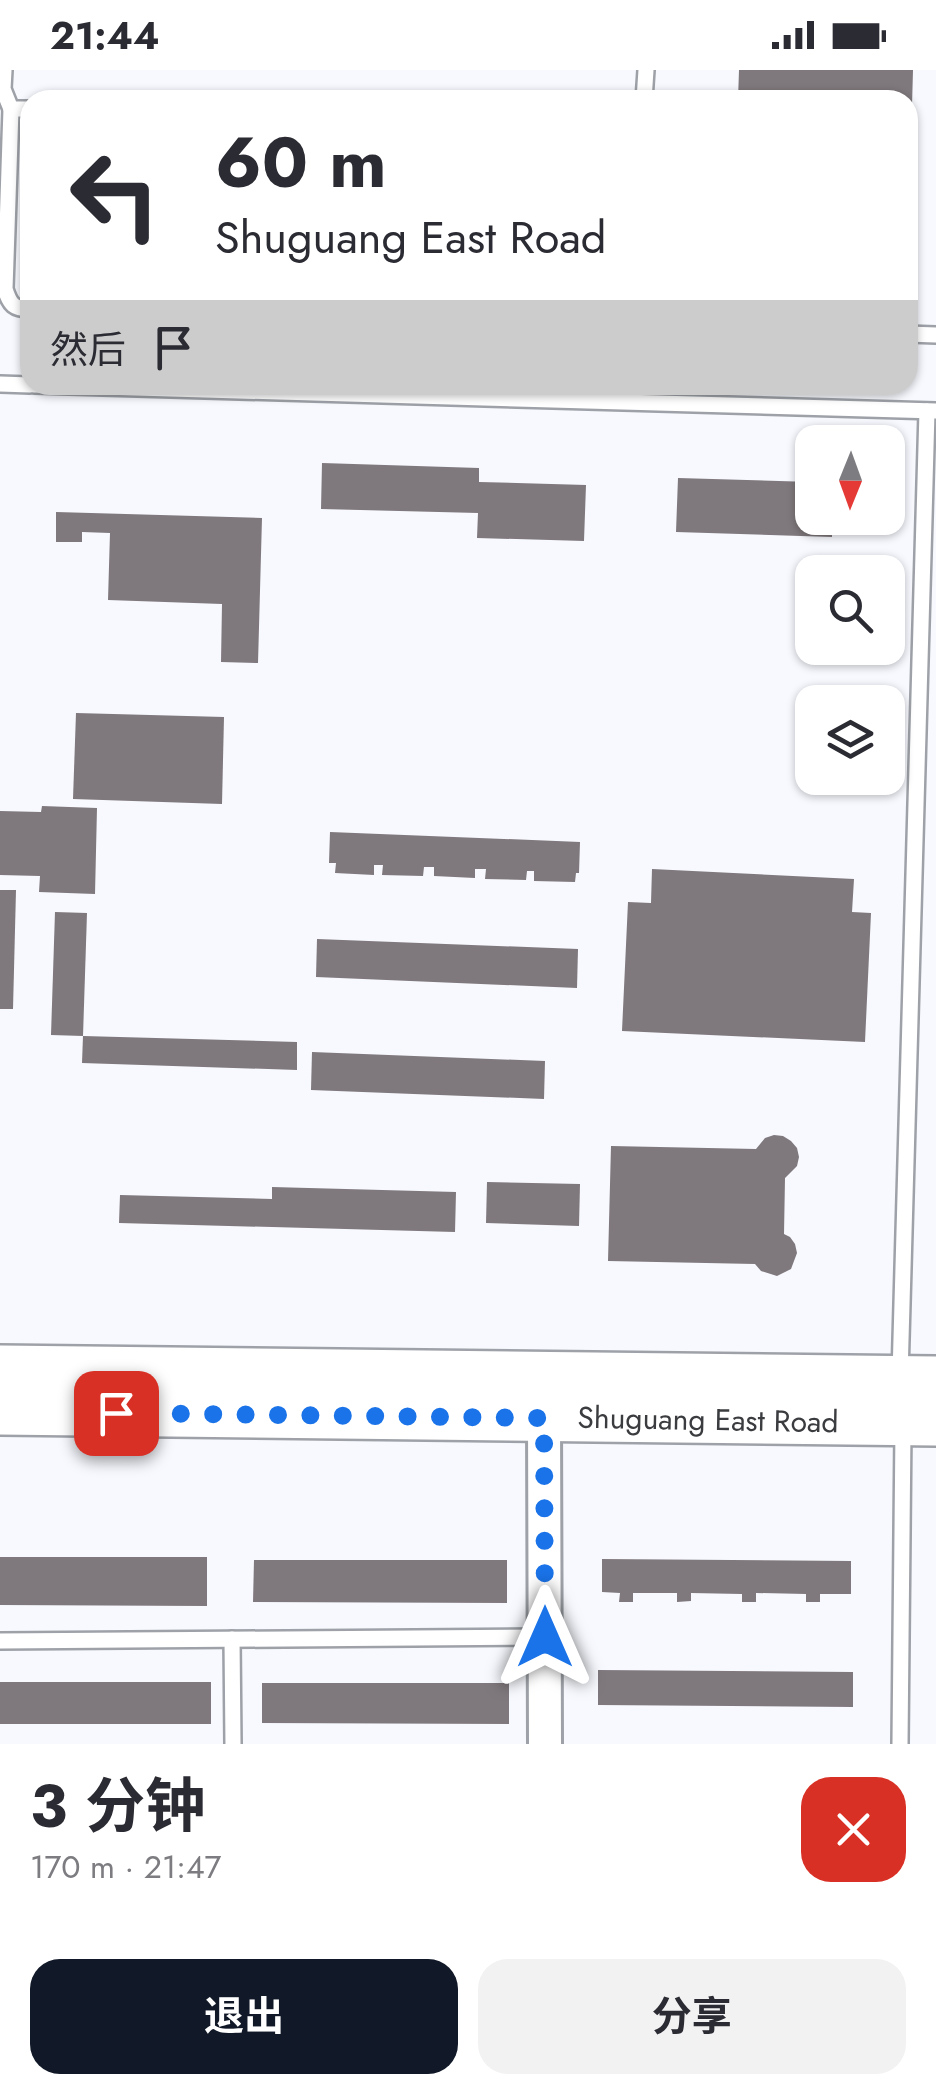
<!DOCTYPE html>
<html lang="zh">
<head>
<meta charset="utf-8">
<style>
  :root { --surface:#fff; --page:#f2f2f3; --text:#2b2b33; --muted:#7c7c81; --accent:#111827 }
  body { margin:0; font-family:Jost,"Noto Sans SC",sans-serif; background:var(--page); color:var(--text); height:100vh; display:flex; flex-direction:column; font-size:38px; white-space:nowrap }
  * { box-sizing:border-box; margin:0 }
  p { font-size:32px; color:var(--muted) }
  .icon { flex:none; width:55px; height:55px; fill:none; stroke:currentColor; stroke-width:2; stroke-linecap:round; stroke-linejoin:round }
  .map { position:relative; height:1674px; overflow:hidden }
  .panel { display:flex; flex-direction:column; background:var(--surface); flex:1 }
  .panel>* { flex:none }
  .hud { position:absolute; left:20px; top:20px; width:898px; height:305px; border-radius:30px; box-shadow:0 2px 8px #0004; background:#fff; color:var(--text); overflow:hidden }
  .needle { width:65px; rotate:181deg }
  .controls { position:absolute; left:795px; top:355px; display:grid; gap:20px }
  .controls a { display:grid; place-items:center; width:110px; height:110px; border-radius:20px; background:var(--surface); box-shadow:0 2px 8px #0004; font-size:50px }
  .pin { position:absolute; display:grid; place-items:center; width:85px; height:85px; color:#fff; margin:-42px; border-radius:20px; box-shadow:0 5px 15px #0006 }
  .me { position:absolute; width:110px; margin:-55px; rotate:0deg; stroke-linejoin:round; filter:drop-shadow(0 0 8px #0008) }
  .turn { display:flex; align-items:center; gap:35px; height:210px; padding:0 30px; font-size:45px }
  .turn .icon { width:130px; height:130px; stroke-width:2.5 }
  .turn b { display:block; font-size:70px; line-height:85px }
  .then { display:flex; align-items:center; height:95px; padding:0 30px; background:#0003; gap:20px; font-size:38px }
  .round { display:grid; place-items:center; flex:none; width:105px; height:105px; border-radius:30px; background:var(--page) }
  .overview { display:flex; align-items:center; justify-content:space-between; height:170px; padding:0 30px }
  h1 { font-size:60px; font-weight:700; line-height:75px }
  .action { display:flex; gap:20px; margin-top:auto; padding:20px 30px }
  .action a { flex:1; height:115px; border-radius:30px; background:var(--accent); color:#fff; font-size:40px; font-weight:700; line-height:115px; text-align:center }
  .action a+a { background:var(--page); color:var(--text) }
  .status { display:flex; justify-content:space-between; align-items:center; height:70px; padding:0 50px; background:var(--surface); direction:ltr }
  .status svg { height:28px; fill:currentColor }
  .map>svg:first-child { display:block }
  .building { fill:#7f787c }
  .lines { fill:none; stroke-linecap:round; stroke-linejoin:round }
  .service-casing { stroke:#9ea2a8; stroke-width:20 }
  .minor-casing { stroke:#9ea2a8; stroke-width:38 }
  .secondary-casing { stroke:#9ea2a8; stroke-width:50 }
  .service { stroke:#fff; stroke-width:15 }
  .minor { stroke:#fff; stroke-width:32 }
  .secondary { stroke:#fff; stroke-width:45 }
  .route { stroke:#1a73e8; stroke-width:18; stroke-dasharray:0 32.4 }
  .labels { text-anchor:middle; stroke-width:10; stroke-linejoin:round; paint-order:stroke }
  .street-label { font-size:30px; fill:#3b3c3f; stroke:#fff }
</style>
</head>
<body>
<div class="status"><b>21:44</b><svg viewBox="0 0 49 12"><path d="M0 12V9h3v3zM5 12V6h3v6zM10 12V3h3v9zM15 12V0h3v12zM26 1h20v11H26zM47 4h2v5h-2z"/></svg></div>
<div class="map">
<svg width="936" height="1674" viewBox="0 0 936 1674">
  <rect width="100%" height="100%" fill="#f7f9fe"/>
  <g class="building">
    <polygon points="739,0 913,0 912,36 908,36 908,30 738,30"/>
    <polygon points="322,393 479,398 479,412 586,415 584,471 477,468 478,443 321,439"/>
    <polygon points="678,408 812,412 812,448 832,448 832,467 676,462"/>
    <polygon points="56,442 262,448 258,593 221,592 222,534 108,530 110,463 82,462 82,472 56,472"/>
    <polygon points="76,643 224,647 222,734 73,729"/>
    <polygon points="42,736 97,738 95,824 39,822 40,806 0,805 0,741 41,742"/>
    <polygon points="330,762 580,772 579,803 576,803 575,812 534,811 534,801 527,801 526,810 485,809 486,799 475,799 475,808 434,806 434,797 424,797 423,806 382,805 383,795 374,795 374,805 335,803 336,793 329,793"/>
    <polygon points="652,799 854,809 852,842 871,843 865,972 622,961 628,832 651,833"/>
    <polygon points="0,820 16,820 13,939 0,939"/>
    <polygon points="55,842 87,843 83,966 51,965"/>
    <polygon points="317,869 578,879 577,918 316,907"/>
    <polygon points="83,966 297,972 297,1000 82,993"/>
    <polygon points="312,982 545,991 544,1029 311,1020"/>
    <polygon points="774,1065 783,1066 791,1071 797,1078 799,1087 797,1096 785,1108 784,1164 790,1167 795,1174 797,1183 791,1199 777,1206 761,1201 755,1194 608,1191 611,1076 756,1079 765,1068"/>
    <polygon points="487,1112 580,1114 579,1156 486,1153"/>
    <polygon points="272,1117 456,1122 455,1162 119,1153 120,1125 272,1129"/>
    <polygon points="0,1487 207,1487 207,1536 0,1535"/>
    <polygon points="602,1489 851,1491 851,1524 820,1524 820,1532 806,1532 806,1524 756,1523 756,1532 742,1532 742,1524 691,1523 691,1531 677,1532 677,1523 633,1523 633,1532 619,1532 620,1523 602,1522"/>
    <polygon points="254,1490 507,1490 507,1533 253,1532"/>
    <polygon points="598,1600 853,1602 853,1637 598,1635"/>
    <rect x="0" y="1612" width="211" height="42"/>
    <polygon points="262,1613 509,1613 509,1654 262,1653"/>
  </g>
  <g class="lines">
    <defs>
      <g id="service">
        <polyline points="4,0 3,19 11,39 30,39"/>
        <polyline points="644,30 646,0"/>
        <path d="M11 39 5 219C10 235 14 239 30 239"/>
        <polyline points="908,264 936,265"/>
        <polyline points="0,314 30,315"/>
        <polyline points="34,315 936,341"/>
        <polyline points="900,1305 927,341"/>
        <polyline points="232,1569 233,1674"/>
        <polyline points="0,1571 545,1567"/>
        <polyline points="900,1674 903,1358"/>
      </g>
      <polyline id="minor" points="544,1348 545,1674"/>
      <g id="secondary">
        <polyline points="0,1298 936,1309"/>
        <polyline points="0,1342 936,1353"/>
      </g>
    </defs>
    <use href="#service" class="service-casing"/>
    <use href="#minor" class="minor-casing"/>
    <use href="#secondary" class="secondary-casing"/>
    <use href="#service" class="service"/>
    <use href="#minor" class="minor"/>
    <use href="#secondary" class="secondary"/>
  </g>
  <g class="lines">
    <polyline class="route" points="116,1343 544,1348 545,1567"/>
  </g>
  <g class="labels">
    <g class="street-label">
      <text transform="translate(708 1350) rotate(1)" y="10">Shuguang East Road</text>
    </g>
  </g>
</svg>
<div class="controls">
<a><svg class="needle" viewBox="-14 -14 28 28"><path d="M0-13l5 13h-10z" fill="#e53935"/><path d="M0 13l5-13h-10z" fill="#7c7c81"/></svg></a>
<a><svg class="icon" aria-label="search" viewBox="0 0 24 24"><circle cx="10" cy="10" r="6"/><path d="M15 15l6 6"/></svg></a>
<a><svg class="icon" aria-label="layers" viewBox="0 0 24 24"><path d="M12 4l9 5-9 5-9-5zM3 14l9 5 9-5"/></svg></a>
</div>
<div class="pin" style="left:116px;top:1343px;background:#d93025"><svg class="icon" aria-label="arrive" viewBox="0 0 24 24"><path d="M6 21V4h12l-3 4 3 4H6"/></svg></div>
<svg class="me" style="left:545px;top:1567px" viewBox="-20 -20 40 40"><path d="M0-17L14 15 0 8-14 15z" fill="#1a73e8" stroke="#fff" stroke-width="4"/></svg>
<div class="hud">
<div class="turn"><svg class="icon" aria-label="left" viewBox="0 0 24 24"><path d="M17 20v-9H6M10 6l-5 5 5 5"/></svg><div><b>60 m</b>Shuguang East Road</div></div>
<div class="then">然后<svg class="icon" aria-label="arrive" viewBox="0 0 24 24"><path d="M6 21V4h12l-3 4 3 4H6"/></svg></div>
</div>
</div>
<section class="panel">
<div class="overview"><div><h1>3 分钟</h1><p>170 m · 21:47</p></div><a class="round" style="background:#d93025;color:#fff"><svg class="icon" aria-label="close" viewBox="0 0 24 24"><path d="M6 6l12 12M18 6L6 18"/></svg></a></div>
<div class="action"><a>退出</a><a>分享</a></div>
</section>
</body>
</html>
